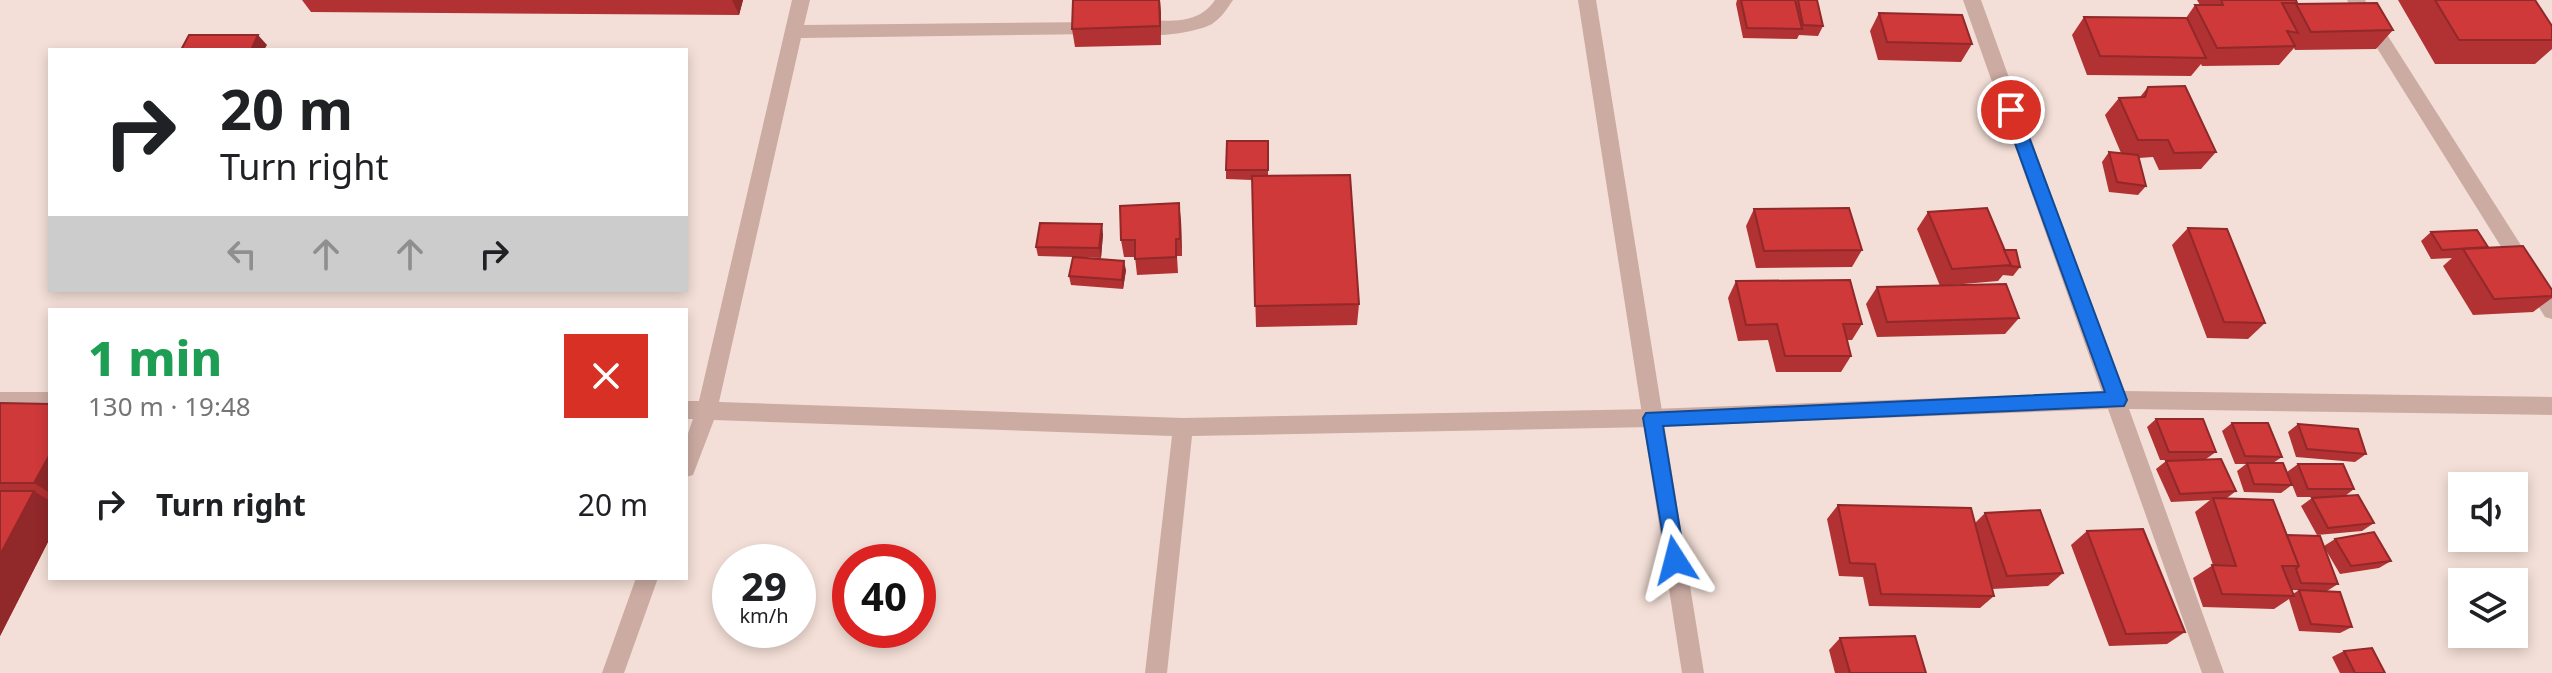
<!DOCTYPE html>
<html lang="en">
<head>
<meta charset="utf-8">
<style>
  :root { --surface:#fff; --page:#f6f6f6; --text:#202124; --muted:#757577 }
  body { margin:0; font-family:"Noto Sans",sans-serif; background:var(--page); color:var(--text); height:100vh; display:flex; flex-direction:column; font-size:30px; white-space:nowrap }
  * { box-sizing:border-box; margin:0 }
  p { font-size:26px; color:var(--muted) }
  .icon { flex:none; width:44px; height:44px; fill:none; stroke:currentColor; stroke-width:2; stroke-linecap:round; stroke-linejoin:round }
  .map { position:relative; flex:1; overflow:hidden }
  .side { position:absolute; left:48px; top:308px; width:640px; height:272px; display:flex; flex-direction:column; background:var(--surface); border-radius:0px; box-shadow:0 4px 12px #0003 }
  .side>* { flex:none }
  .hud { position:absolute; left:48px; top:48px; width:640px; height:244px; border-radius:0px; box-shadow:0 4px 12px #0003; background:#fff; color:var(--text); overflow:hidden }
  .buttons { position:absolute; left:2448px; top:472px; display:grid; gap:16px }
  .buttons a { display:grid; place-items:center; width:80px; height:80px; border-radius:0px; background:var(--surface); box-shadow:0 4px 12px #0003; font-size:40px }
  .speed { position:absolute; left:712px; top:544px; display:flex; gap:16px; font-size:40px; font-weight:700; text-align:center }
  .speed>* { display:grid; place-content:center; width:104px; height:104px; border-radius:50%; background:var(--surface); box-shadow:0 4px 12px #0003; line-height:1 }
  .speed small { font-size:20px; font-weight:400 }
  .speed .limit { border:12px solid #d22; background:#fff; color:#111 }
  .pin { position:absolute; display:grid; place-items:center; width:68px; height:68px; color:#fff; margin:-34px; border:4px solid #fff; border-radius:50%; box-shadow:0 2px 8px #0007 }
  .me { position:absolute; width:88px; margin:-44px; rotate:351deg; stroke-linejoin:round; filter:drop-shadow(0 0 6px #0008) }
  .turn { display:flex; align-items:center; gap:28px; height:168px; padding:0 40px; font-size:36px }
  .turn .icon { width:104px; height:104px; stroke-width:2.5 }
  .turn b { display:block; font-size:56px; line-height:68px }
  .lanes { display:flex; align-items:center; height:76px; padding:0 40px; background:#0003; justify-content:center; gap:40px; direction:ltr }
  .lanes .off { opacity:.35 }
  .round { display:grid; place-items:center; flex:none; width:84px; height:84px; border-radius:0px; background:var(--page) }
  .overview { display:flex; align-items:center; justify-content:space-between; height:136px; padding:0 40px }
  h1 { font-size:48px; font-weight:800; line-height:60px; color:#1e9e55 }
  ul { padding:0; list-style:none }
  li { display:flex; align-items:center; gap:24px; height:120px; padding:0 40px }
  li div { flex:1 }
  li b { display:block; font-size:30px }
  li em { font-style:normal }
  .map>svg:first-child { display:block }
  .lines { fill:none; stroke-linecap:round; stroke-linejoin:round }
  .minor { fill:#cbaba2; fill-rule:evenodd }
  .tertiary { fill:#cbaba2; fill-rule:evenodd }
  .wall { fill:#b23132 }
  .shaded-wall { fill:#912829 }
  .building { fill:#cf393a; stroke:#912829; stroke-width:2 }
  .route { fill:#1a73e8; stroke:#114b97; stroke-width:2 }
</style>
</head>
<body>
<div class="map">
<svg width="2552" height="673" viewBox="0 0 2552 673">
  <rect width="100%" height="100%" fill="#f3dfd7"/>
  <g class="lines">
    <g class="minor">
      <polygon points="792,0 810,0 804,25 1099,22 1108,28 1099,34 801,38 719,402 1183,418 1652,409 2102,392 1963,0 1981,0 2122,391 2552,397 2552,415 2129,409 2224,673 2202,673 2108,409 1652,427 1192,436 1167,673 1145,673 1172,436 714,420 693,475 686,477 686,439 693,419 686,419 686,401 699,401"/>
      <path d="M1215 0H1233C1227 9 1221 18 1212 24 1196 33 1137 42 1126 28 1142 9 1190 37 1215 0Z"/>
      <polygon points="2347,0 2365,0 2552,294 2552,319 2545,317"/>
      <rect x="0" y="392" width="50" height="18"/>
      <polygon points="636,578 658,578 624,673 602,673"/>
    </g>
    <polygon class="tertiary" points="1578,0 1596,0 1704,673 1682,673"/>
  </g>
  <g class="wall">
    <polygon points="302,0 743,0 739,15 311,12"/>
    <polygon points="1160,0 1161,45 1075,47 1072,29"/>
    <polygon points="1737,0 1817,0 1823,26 1818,36 1799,35 1797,39 1743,38 1736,4"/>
    <polygon points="2197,0 2296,0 2297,3 2296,4 2393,30 2376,49 2295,50 2294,48 2279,65 2202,66 2201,64 2191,76 2087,75 2072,35 2084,17 2186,18 2195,5 2200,5"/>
    <polygon points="2398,0 2535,0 2552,26 2552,49 2535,64 2435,64"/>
    <polygon points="1879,13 1972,44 1961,62 1878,60 1870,31"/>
    <polygon points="2148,87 2216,152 2201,169 2159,170 2153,157 2139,158 2146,186 2138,195 2109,192 2102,162 2109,152 2121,153 2105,115 2119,98 2140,97"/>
    <polygon points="1268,141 1268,176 1359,304 1357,325 1256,327 1252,180 1226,179 1226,170"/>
    <polygon points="1754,209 1862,250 1852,267 1756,268 1746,226"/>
    <polygon points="1928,212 2004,250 2020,267 2013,276 2003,275 1998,281 1940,286 1917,229"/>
    <polygon points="1181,220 1182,256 1177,256 1178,273 1137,275 1135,257 1124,257 1121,240"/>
    <polygon points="2188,228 2265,323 2248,339 2207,338 2172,245"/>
    <polygon points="2431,232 2488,247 2552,290 2552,298 2533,312 2473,315 2443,266 2452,258 2431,259 2421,241"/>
    <polygon points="1103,234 1101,258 1079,257 1126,270 1123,289 1071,285 1069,276 1073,257 1038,256 1036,247"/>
    <polygon points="1736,281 1862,324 1852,340 1847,340 1851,356 1841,372 1776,372 1768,340 1738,341 1728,298"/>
    <polygon points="1877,287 2019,318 2005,334 1877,337 1866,304"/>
    <polygon points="0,403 50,404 50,538 0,636"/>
    <polygon points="2156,419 2216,452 2206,459 2236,491 2227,498 2287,535 2324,546 2335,539 2391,561 2379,568 2340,574 2324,547 2338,584 2327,591 2291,590 2293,594 2299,590 2352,627 2340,633 2299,631 2289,599 2274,609 2203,607 2193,578 2213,565 2195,512 2210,500 2171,502 2156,469 2166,461 2194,460 2160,460 2147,427"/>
    <polygon points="2232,423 2282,457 2273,463 2292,485 2281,493 2244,492 2237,471 2246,464 2235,464 2222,431"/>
    <polygon points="2298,424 2366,454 2355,462 2296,457 2288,432"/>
    <polygon points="2298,464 2354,489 2345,496 2374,523 2362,531 2317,535 2301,506 2312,498 2330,497 2297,497 2287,472"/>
    <polygon points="1838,505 1975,523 1985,513 2063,573 2048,586 1992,589 1994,596 1980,608 1869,606 1863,577 1839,576 1827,519"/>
    <polygon points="2087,531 2185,632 2167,644 2109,646 2071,545"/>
    <polygon points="1840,638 1926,673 1835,673 1829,650"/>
    <polygon points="2344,651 2385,673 2340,673 2332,657"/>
  </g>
  <g class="shaded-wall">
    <polygon points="732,0 743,0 739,15"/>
    <polygon points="1160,0 1161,13 1161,45 1160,26"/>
    <polygon points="258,35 267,45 264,50 251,50"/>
    <polygon points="1179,203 1181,220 1182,256 1180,239"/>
    <polygon points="1102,224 1103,234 1101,258 1099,248"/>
    <polygon points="1124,261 1126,270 1123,289 1122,280"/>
    <polygon points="50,454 50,493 34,483"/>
    <polygon points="34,491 50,501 50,538 0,636 0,555"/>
  </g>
  <g class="building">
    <polygon points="1073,0 1159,0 1160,26 1072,29"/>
    <polygon points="1741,0 1795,0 1802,29 1747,28"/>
    <polygon points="1798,0 1817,0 1823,26 1803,25"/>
    <polygon points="2221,0 2296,0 2297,3 2282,3 2298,33 2287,31 2295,46 2217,48 2195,5 2223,5"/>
    <polygon points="2435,0 2535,0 2552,26 2552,40 2459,40"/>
    <polygon points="2377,3 2393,30 2311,32 2296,4"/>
    <polygon points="1879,13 1962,15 1972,44 1887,42"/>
    <polygon points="2084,17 2187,18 2206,58 2100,56"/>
    <polygon points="189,35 258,35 251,50 181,50"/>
    <polygon points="2185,86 2216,152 2174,153 2168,140 2138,140 2119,98 2145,97 2148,87"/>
    <polygon points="1227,141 1268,141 1268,170 1226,170"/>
    <polygon points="2109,152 2138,155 2146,186 2117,182"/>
    <polygon points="1350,175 1359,304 1255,306 1252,176"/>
    <polygon points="1179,203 1180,239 1176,239 1176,257 1135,259 1135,240 1121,240 1120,206"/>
    <polygon points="1849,208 1862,250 1764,251 1754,209"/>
    <polygon points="1987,208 2011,265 1952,269 1928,212"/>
    <polygon points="1040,223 1102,224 1099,248 1036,247"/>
    <polygon points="2188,228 2227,229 2265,323 2224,322"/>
    <polygon points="2477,230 2488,247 2442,250 2431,232"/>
    <polygon points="2523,246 2552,290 2552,296 2494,299 2463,249"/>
    <polygon points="2004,250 2016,250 2020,267 2010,266 2011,265"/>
    <polygon points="1073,257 1124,261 1122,280 1069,276"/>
    <polygon points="1850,280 1862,324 1843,324 1851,356 1785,356 1777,324 1746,325 1736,281"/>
    <polygon points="2006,284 2019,318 1887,322 1877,287"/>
    <polygon points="0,403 50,404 50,454 34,483 0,483"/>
    <polygon points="2156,419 2203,419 2216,452 2169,452"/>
    <polygon points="2232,423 2268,423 2282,457 2245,456"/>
    <polygon points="2298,424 2358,429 2366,454 2307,449"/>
    <polygon points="2221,459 2236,491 2180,494 2166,461"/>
    <polygon points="2247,463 2283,463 2292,485 2254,484"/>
    <polygon points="2298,464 2343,464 2354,489 2308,489"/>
    <polygon points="0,491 34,491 0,555"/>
    <polygon points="2358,495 2374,523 2328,528 2312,498"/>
    <polygon points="2213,498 2273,500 2299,566 2282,566 2294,596 2222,594 2212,565 2236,566"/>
    <polygon points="1838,505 1971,508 1994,596 1881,594 1875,564 1850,563"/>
    <polygon points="2040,510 2063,573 2007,576 1985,513"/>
    <polygon points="2143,529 2185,632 2126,634 2087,531"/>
    <polygon points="2374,532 2391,561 2351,566 2335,539"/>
    <polygon points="2287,535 2320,536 2338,584 2301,583 2296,569 2299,566"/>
    <polygon points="2299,590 2340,592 2352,627 2311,624"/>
    <polygon points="1915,636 1926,673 1850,673 1840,638"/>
    <polygon points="2372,648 2385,673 2355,673 2344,651"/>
  </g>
  <polygon class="route" points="2011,104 2019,110 2127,400 2124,406 1663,426 1685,560 1682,566 1675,569 1668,566 1643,418 1646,413 2105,392 2003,110"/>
</svg>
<div class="buttons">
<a><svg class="icon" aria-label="sound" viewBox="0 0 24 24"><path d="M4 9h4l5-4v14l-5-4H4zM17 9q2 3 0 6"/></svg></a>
<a><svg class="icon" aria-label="layers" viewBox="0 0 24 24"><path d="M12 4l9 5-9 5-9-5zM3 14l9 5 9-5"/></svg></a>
</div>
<div class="speed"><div>29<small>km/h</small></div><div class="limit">40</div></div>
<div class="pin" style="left:2011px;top:110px;background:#d93025"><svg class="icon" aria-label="arrive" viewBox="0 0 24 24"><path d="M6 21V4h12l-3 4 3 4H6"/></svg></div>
<svg class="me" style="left:1675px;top:560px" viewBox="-20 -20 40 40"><path d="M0-17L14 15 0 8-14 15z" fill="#1a73e8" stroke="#fff" stroke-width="4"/></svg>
<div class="hud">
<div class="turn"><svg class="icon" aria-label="right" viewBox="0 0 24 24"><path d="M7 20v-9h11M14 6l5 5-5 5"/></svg><div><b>20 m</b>Turn right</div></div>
<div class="lanes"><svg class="icon off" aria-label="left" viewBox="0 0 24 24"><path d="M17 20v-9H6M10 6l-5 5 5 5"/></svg><svg class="icon off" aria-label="ahead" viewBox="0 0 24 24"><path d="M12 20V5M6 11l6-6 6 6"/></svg><svg class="icon off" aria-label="ahead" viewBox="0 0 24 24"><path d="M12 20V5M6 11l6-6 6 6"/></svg><svg class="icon" aria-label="right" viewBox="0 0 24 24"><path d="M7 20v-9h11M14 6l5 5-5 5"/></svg></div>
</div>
<section class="side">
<div class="overview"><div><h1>1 min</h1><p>130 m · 19:48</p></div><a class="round" style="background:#d93025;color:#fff"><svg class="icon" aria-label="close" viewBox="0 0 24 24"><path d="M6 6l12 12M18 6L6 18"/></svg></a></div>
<ul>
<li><svg class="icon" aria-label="right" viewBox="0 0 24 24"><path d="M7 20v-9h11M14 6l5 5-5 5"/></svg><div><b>Turn right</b></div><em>20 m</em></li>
</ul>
</section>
</div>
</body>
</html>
